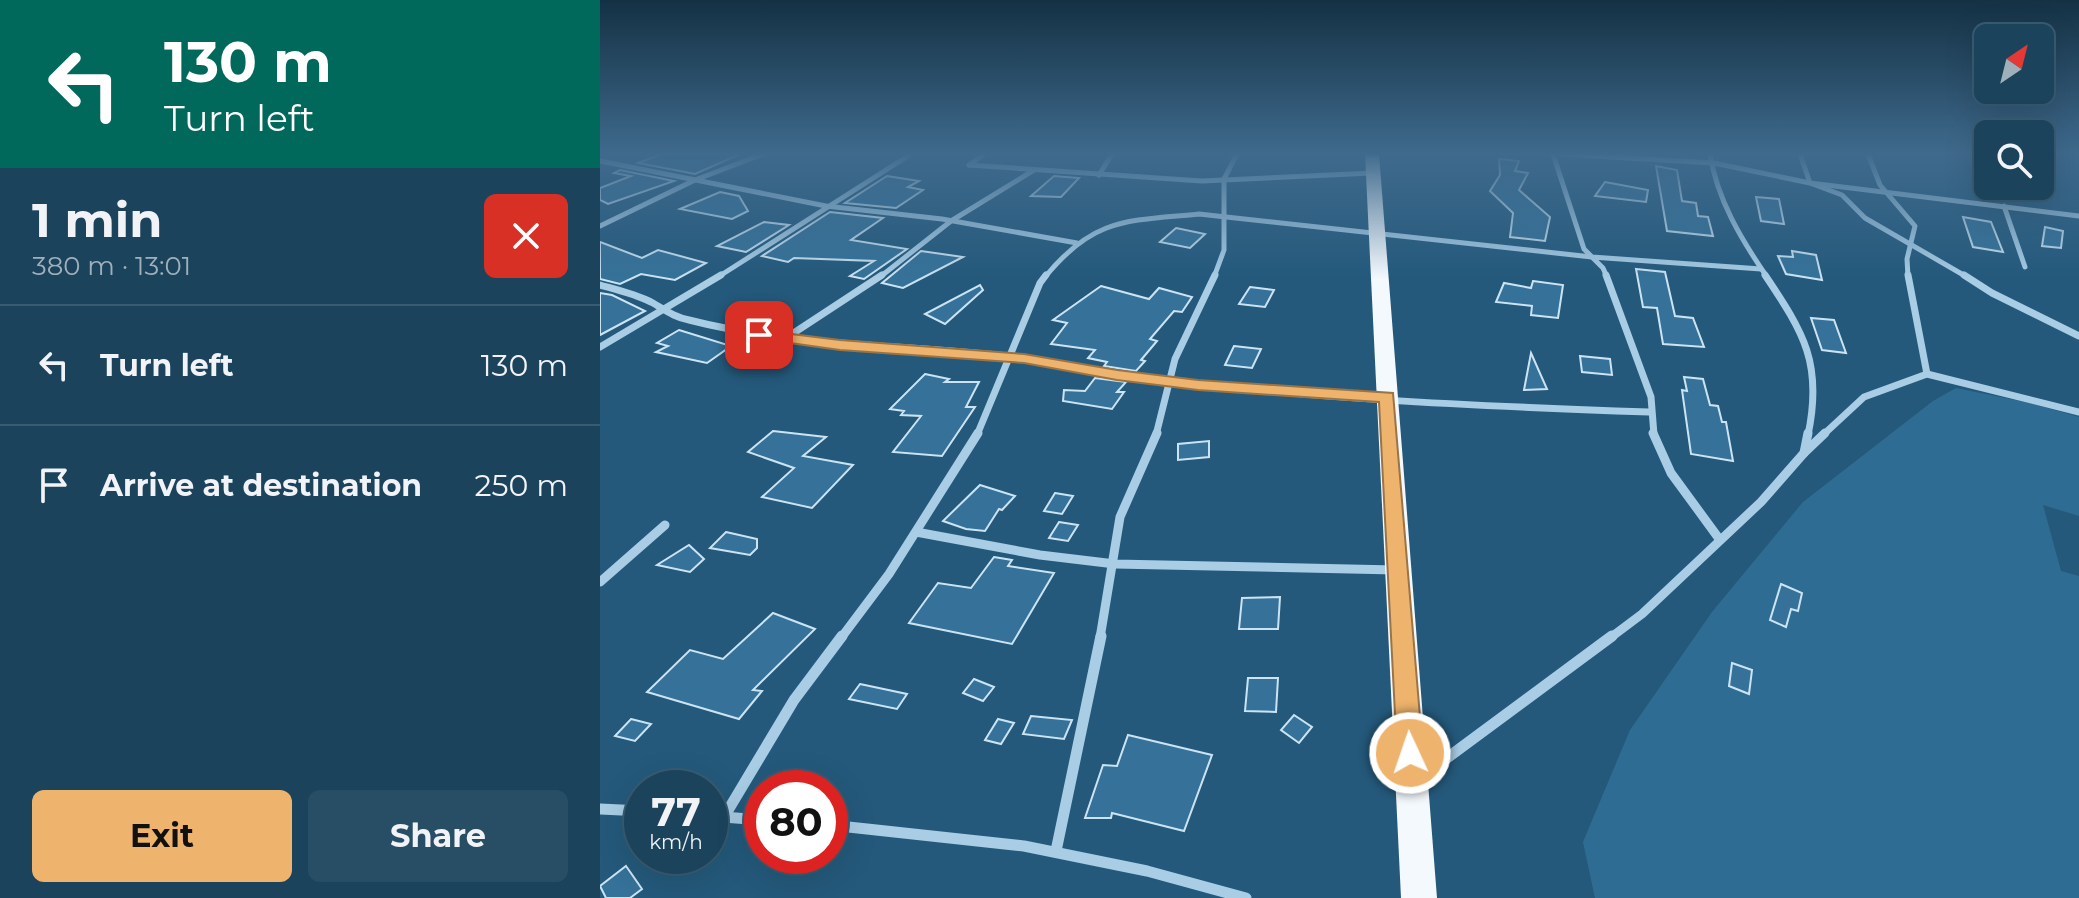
<!DOCTYPE html>
<html lang="en">
<head>
<meta charset="utf-8">
<style>
  :root { --surface:#1b435c; --page:#284e65; --text:#f1f3f6; --muted:#a0b0bb; --line:#395c72; --accent:#eeb36c }
  body { margin:0; font-family:Montserrat,sans-serif; background:var(--page); color:var(--text); height:100vh; display:flex; flex-direction:column; font-size:30px; white-space:nowrap }
  * { box-sizing:border-box; margin:0 }
  p { font-size:26px; color:var(--muted) }
  .icon { flex:none; width:44px; height:44px; fill:none; stroke:currentColor; stroke-width:2; stroke-linecap:round; stroke-linejoin:round }
  .map { position:relative; flex:1; overflow:hidden }
  .details { display:flex; flex-direction:column; background:var(--surface); width:600px }
  .details>* { flex:none }
  .banner { background:#00695c; color:#fff; overflow:hidden }
  .needle { width:52px; rotate:35deg }
  .fabs { position:absolute; left:1374px; top:24px; display:grid; gap:16px }
  .fabs a { display:grid; place-items:center; width:80px; height:80px; border-radius:12px; background:var(--surface); box-shadow:0 8px 32px #0002,0 0 0 2px var(--line); font-size:40px }
  .speed { position:absolute; left:24px; top:770px; display:flex; gap:16px; font-size:40px; font-weight:700; text-align:center }
  .speed>* { display:grid; place-content:center; width:104px; height:104px; border-radius:50%; background:var(--surface); box-shadow:0 8px 32px #0002,0 0 0 2px var(--line); line-height:1 }
  .speed small { font-size:20px; font-weight:400 }
  .speed .limit { border:12px solid #d22; background:#fff; color:#111 }
  .pin { position:absolute; display:grid; place-items:center; width:68px; height:68px; color:#fff; margin:-34px; border-radius:16px; box-shadow:0 4px 12px #0006 }
  .me { position:absolute; width:88px; margin:-44px; rotate:357deg; stroke-linejoin:round; filter:drop-shadow(0 0 6px #0008) }
  .turn { display:flex; align-items:center; gap:28px; height:168px; padding:0 32px; font-size:36px }
  .turn .icon { width:104px; height:104px; stroke-width:2.5 }
  .turn b { display:block; font-size:56px; line-height:68px }
  .round { display:grid; place-items:center; flex:none; width:84px; height:84px; border-radius:12px; background:var(--page) }
  .summary { display:flex; align-items:center; justify-content:space-between; height:136px; padding:0 32px }
  h1 { font-size:48px; font-weight:700; line-height:60px }
  .cta { display:flex; gap:16px; margin-top:auto; padding:16px 32px }
  .cta a { flex:1; height:92px; border-radius:12px; background:var(--accent); color:#111; font-size:32px; font-weight:700; line-height:92px; text-align:center }
  .cta a+a { background:var(--page); color:var(--text) }
  ul { padding:0; list-style:none }
  li { display:flex; align-items:center; gap:24px; height:120px; padding:0 32px; border-top:2px solid var(--line) }
  li div { flex:1 }
  li b { display:block; font-size:30px }
  li em { font-style:normal }
  main { display:flex; flex:1; min-height:0 }
  .map>svg:first-child { display:block }
  .green { fill:#2f6c93 }
  .building { fill:#357198; stroke:#cbe4f4; stroke-width:2 }
  .lines { fill:none; stroke-linecap:round; stroke-linejoin:round }
  .minor-far3 { stroke:#a8cde5; stroke-width:5 }
  .minor-far2 { stroke:#a8cde5; stroke-width:7 }
  .minor-far1 { stroke:#a8cde5; stroke-width:9 }
  .minor { stroke:#a8cde5; stroke-width:11 }
  .trunk { fill:#f4f9fe; fill-rule:evenodd }
  .route { fill:#eeb36c; stroke:#9b7446; stroke-width:2 }
</style>
</head>
<body>
<main>
<section class="details">
<div class="banner">
<div class="turn"><svg class="icon" aria-label="left" viewBox="0 0 24 24"><path d="M17 20v-9H6M10 6l-5 5 5 5"/></svg><div><b>130 m</b>Turn left</div></div>
</div>
<div class="summary"><div><h1>1 min</h1><p>380 m · 13:01</p></div><a class="round" style="background:#d93025;color:#fff"><svg class="icon" aria-label="close" viewBox="0 0 24 24"><path d="M6 6l12 12M18 6L6 18"/></svg></a></div>
<ul>
<li><svg class="icon" aria-label="left" viewBox="0 0 24 24"><path d="M17 20v-9H6M10 6l-5 5 5 5"/></svg><div><b>Turn left</b></div><em>130 m</em></li>
<li><svg class="icon" aria-label="arrive" viewBox="0 0 24 24"><path d="M6 21V4h12l-3 4 3 4H6"/></svg><div><b>Arrive at destination</b></div><em>250 m</em></li>
</ul>
<div class="cta"><a>Exit</a><a>Share</a></div>
</section>
<div class="map">
<svg width="1479" height="898" viewBox="0 0 1479 898">
  <rect width="100%" height="100%" fill="#24597b"/>
  <polygon class="green" points="1356,388 1430,403 1479,417 1479,516 1443,505 1461,571 1479,576 1479,898 995,898 983,842 1030,730 1112,612 1203,502 1333,401"/>
  <g class="building">
    <polygon points="62,154 138,154 138,155 95,174 38,163"/>
    <polygon points="899,159 919,161 915,171 928,173 919,190 950,217 945,241 910,237 913,213 890,191 900,175"/>
    <polygon points="1056,166 1077,170 1082,201 1096,203 1098,216 1108,217 1113,236 1067,231"/>
    <polygon points="20,170 74,181 8,204 0,200 0,188 31,176 14,173"/>
    <polygon points="287,176 319,181 308,187 323,190 296,208 245,203"/>
    <polygon points="454,176 479,178 461,197 431,196"/>
    <polygon points="1005,182 1048,190 1046,202 995,196"/>
    <polygon points="120,192 139,196 148,211 132,219 80,209"/>
    <polygon points="1156,197 1179,199 1184,224 1161,221"/>
    <polygon points="230,212 283,218 251,240 307,249 264,279 250,276 274,261 194,258 188,262 162,256"/>
    <polygon points="1363,217 1391,222 1403,252 1373,247"/>
    <polygon points="164,222 189,225 146,252 117,246"/>
    <polygon points="1445,227 1463,231 1461,248 1442,246"/>
    <polygon points="576,228 605,234 590,248 560,242"/>
    <polygon points="0,242 42,258 58,250 106,263 75,280 41,274 20,284 0,279"/>
    <polygon points="321,251 363,257 303,288 282,283"/>
    <polygon points="1192,251 1216,255 1222,280 1186,274 1178,256 1193,257"/>
    <polygon points="1036,269 1065,272 1075,316 1093,318 1104,347 1063,344 1057,308 1043,307"/>
    <polygon points="933,281 963,285 958,318 931,315 932,306 896,302 904,283 931,288"/>
    <polygon points="380,285 383,290 345,324 325,314"/>
    <polygon points="501,286 549,299 559,288 592,297 582,312 574,311 550,339 557,341 541,360 545,361 536,371 504,366 507,362 488,358 495,350 451,344 467,323 453,320"/>
    <polygon points="650,287 674,290 665,307 639,304"/>
    <polygon points="0,293 12,295 45,311 0,335"/>
    <polygon points="1211,318 1234,320 1246,353 1222,350"/>
    <polygon points="79,330 131,346 107,363 56,352 68,346 57,343"/>
    <polygon points="634,346 661,349 652,368 625,365"/>
    <polygon points="931,353 947,389 924,390"/>
    <polygon points="980,356 1010,359 1012,375 982,372"/>
    <polygon points="325,374 349,379 345,382 379,382 366,407 375,407 342,456 293,452 321,416 301,415 304,411 290,409"/>
    <polygon points="1084,377 1103,379 1110,405 1118,406 1122,422 1126,422 1133,461 1091,454 1082,390 1087,391"/>
    <polygon points="495,378 526,382 517,392 524,392 512,409 463,401 464,390 485,391"/>
    <polygon points="173,431 226,437 203,456 253,465 212,508 162,497 194,468 148,452"/>
    <polygon points="609,441 609,457 578,460 578,444"/>
    <polygon points="380,485 415,496 402,510 399,509 385,531 366,529 343,521"/>
    <polygon points="455,493 473,496 462,514 444,511"/>
    <polygon points="459,522 478,525 468,541 449,538"/>
    <polygon points="126,532 157,539 157,548 150,555 110,548"/>
    <polygon points="89,545 104,559 90,572 57,565"/>
    <polygon points="394,557 412,560 408,566 454,573 412,644 309,623 338,583 371,588"/>
    <polygon points="1181,584 1202,593 1198,611 1191,609 1186,627 1170,620"/>
    <polygon points="680,597 678,629 639,629 642,598"/>
    <polygon points="173,613 215,629 153,690 162,691 139,719 47,692 90,650 123,659"/>
    <polygon points="1132,663 1152,670 1149,694 1129,686"/>
    <polygon points="648,678 678,678 676,712 645,711"/>
    <polygon points="374,679 394,687 383,701 363,693"/>
    <polygon points="260,684 307,694 297,709 249,699"/>
    <polygon points="694,715 712,727 699,743 681,730"/>
    <polygon points="431,716 472,720 464,739 423,734"/>
    <polygon points="31,719 51,724 35,741 15,736"/>
    <polygon points="398,719 414,723 401,744 385,740"/>
    <polygon points="528,735 612,755 584,831 512,813 511,818 485,818 503,765 517,766"/>
    <polygon points="26,866 42,889 30,898 6,898 0,886"/>
  </g>
  <g class="lines">
    <g class="minor-far3">
      <polyline points="953,154 984,249 1003,268 1007,277"/>
      <polyline points="959,154 1114,163 1210,183 1242,195 1265,218 1367,277"/>
      <path d="M1110 154C1117 199 1141 239 1167 277"/>
      <polyline points="1200,154 1210,183 1479,216"/>
      <polyline points="1268,154 1280,185 1315,226 1307,259 1308,277"/>
      <polyline points="0,161 226,206 342,219 477,243"/>
      <polyline points="369,165 602,181 772,173"/>
      <polyline points="369,165 384,154"/>
      <polyline points="499,175 512,154"/>
      <polyline points="1404,206 1425,267"/>
      <polyline points="0,226 95,180 163,154"/>
      <polyline points="118,277 311,154"/>
      <polyline points="280,277 351,221 434,170"/>
      <path d="M445 277C494 217 527 221 599 214L992 257 1161 269"/>
      <polyline points="614,277 624,250 624,179 637,154"/>
    </g>
    <g class="minor-far2">
      <polyline points="1006,275 1051,397 1054,435"/>
      <path d="M1165 275C1204 333 1223 364 1208 435"/>
      <polyline points="1308,275 1327,374"/>
      <polyline points="1364,275 1392,293 1479,336"/>
      <path d="M0 285C18 290 35 294 51 302 64 309 73 317 89 320 199 348 312 344 424 358 456 362 487 371 519 375 695 398 872 406 1049 412"/>
      <polyline points="186,338 282,275"/>
      <polyline points="0,347 121,275"/>
      <polyline points="377,435 440,283 446,275"/>
      <polyline points="556,435 575,359 615,275"/>
      <polyline points="1223,435 1264,397 1327,374 1479,412"/>
    </g>
    <g class="minor-far1">
      <polyline points="1053,433 1071,473 1120,540"/>
      <polyline points="1204,453 1225,433"/>
      <polyline points="316,532 440,555 515,564 796,570"/>
      <polyline points="0,582 65,525"/>
      <polyline points="241,638 289,574 378,433"/>
      <polyline points="500,638 520,517 557,433"/>
      <polyline points="1010,638 1042,614 1161,502 1204,453 1208,433"/>
    </g>
    <g class="minor">
      <polyline points="820,778 1012,636"/>
      <polyline points="0,809 42,811"/>
      <polyline points="110,816 162,820"/>
      <polyline points="124,817 194,700 242,636"/>
      <polyline points="230,825 424,846 547,871 646,898"/>
      <polyline points="456,851 501,636"/>
    </g>
    <polygon class="trunk" points="765,154 779,154 837,898 801,898"/>
  </g>
  <linearGradient id="sky" x2="0" y2="1"><stop stop-color="#143144"/><stop offset="0.55" stop-color="#3f6a8d"/><stop offset="1" stop-color="#3f6a8d" stop-opacity="0"/></linearGradient>
  <rect width="1479" height="279" fill="url(#sky)"/>
  <polygon class="route" points="159,330 240,340 424,354 517,370 598,380 793,393 823,753 819,762 810,765 801,762 797,753 779,402 598,390 517,380 424,363 240,350 154,338 152,335"/>
</svg>
<div class="fabs">
<a><svg class="needle" viewBox="-14 -14 28 28"><path d="M0-13l5 13h-10z" fill="#e53935"/><path d="M0 13l5-13h-10z" fill="#a0b0bb"/></svg></a>
<a><svg class="icon" aria-label="search" viewBox="0 0 24 24"><circle cx="10" cy="10" r="6"/><path d="M15 15l6 6"/></svg></a>
</div>
<div class="speed"><div>77<small>km/h</small></div><div class="limit">80</div></div>
<div class="pin" style="left:159px;top:335px;background:#d93025"><svg class="icon" aria-label="arrive" viewBox="0 0 24 24"><path d="M6 21V4h12l-3 4 3 4H6"/></svg></div>
<svg class="me" style="left:810px;top:753px" viewBox="-20 -20 40 40"><circle r="17" fill="#eeb36c" stroke="#fff" stroke-width="3"/><path d="M0-11L8 9 0 5-8 9z" fill="#fff"/></svg>
</div>
</main>
</body>
</html>
